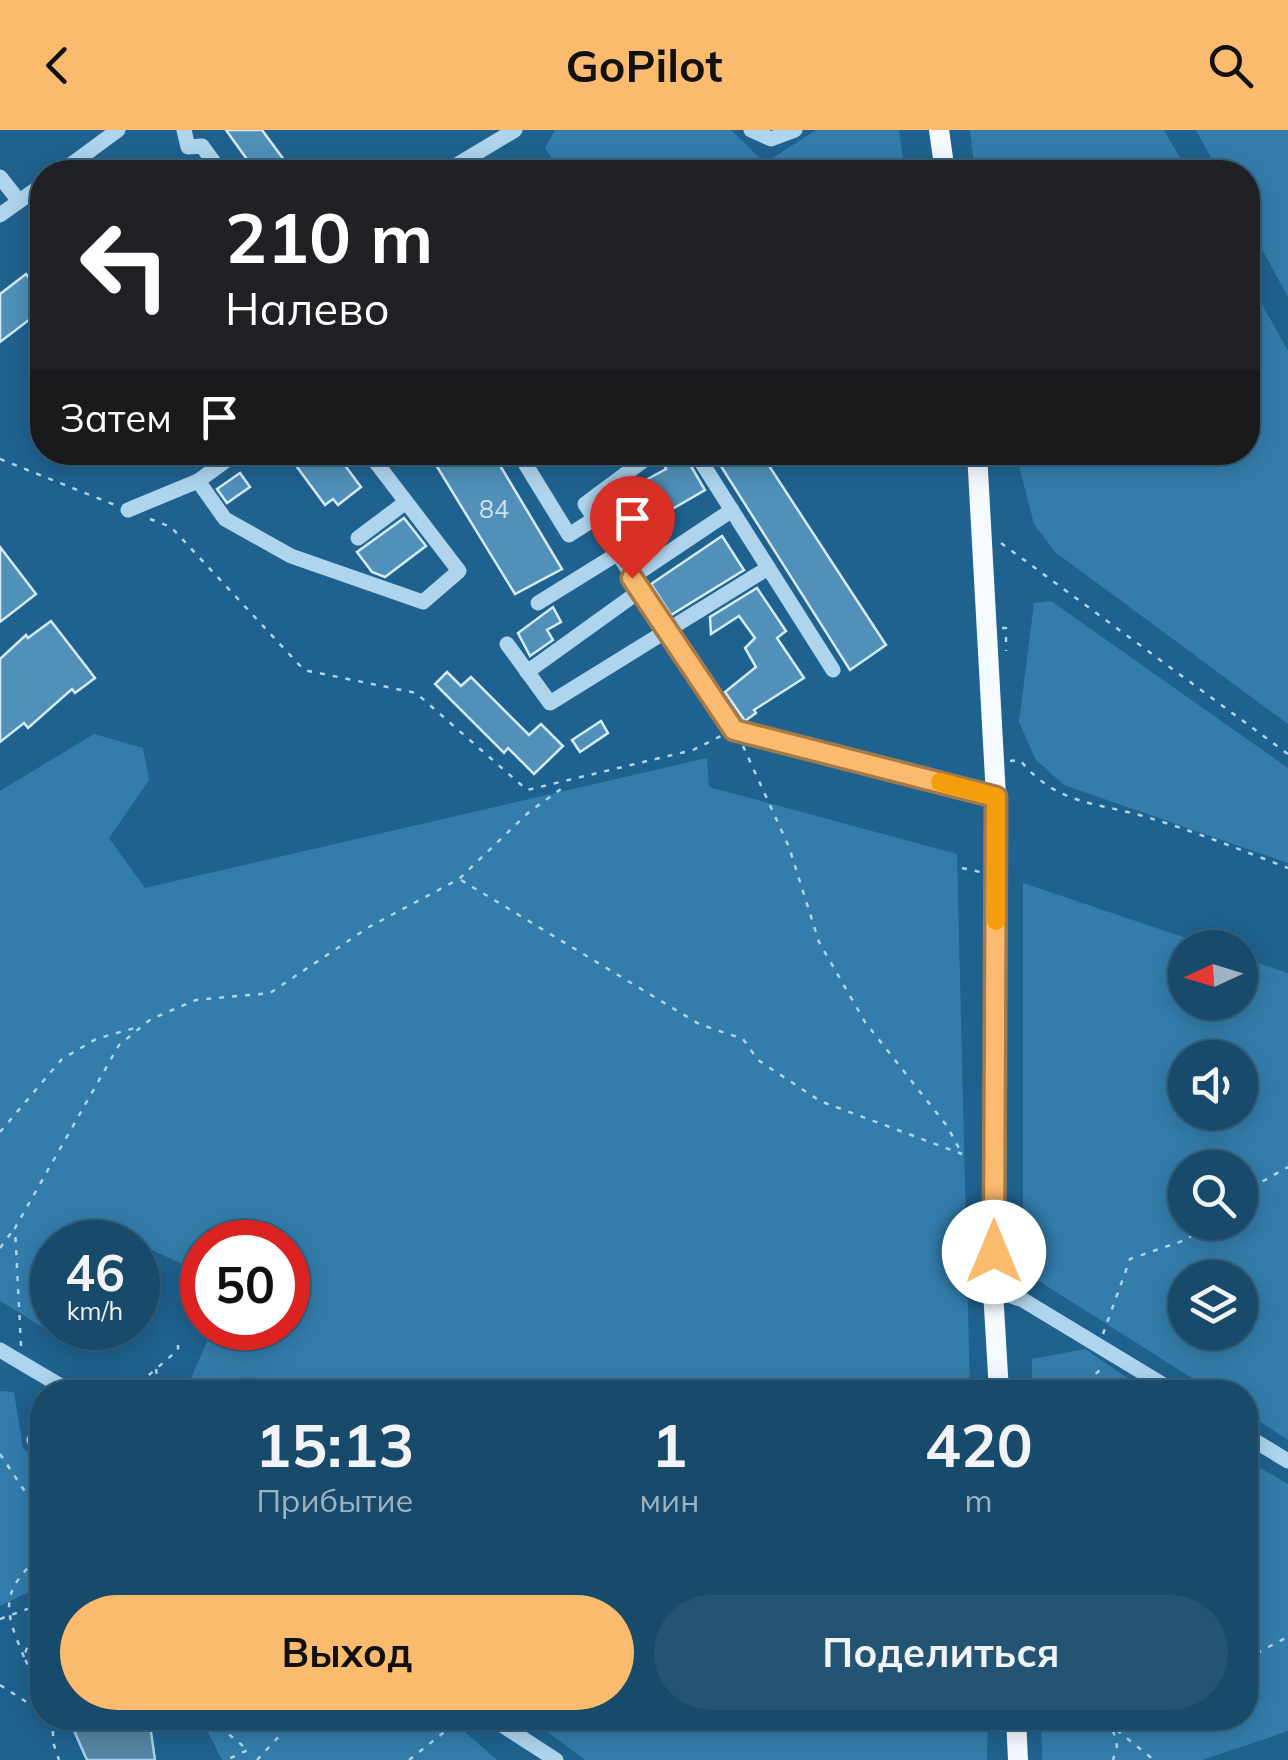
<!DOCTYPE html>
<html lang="ru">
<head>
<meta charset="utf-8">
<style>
  :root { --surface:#174a6b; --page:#245473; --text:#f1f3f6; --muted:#9eb3c1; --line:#36627e; --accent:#fbbb6e }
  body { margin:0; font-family:Mulish,sans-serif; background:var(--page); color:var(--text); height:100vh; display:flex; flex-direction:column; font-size:38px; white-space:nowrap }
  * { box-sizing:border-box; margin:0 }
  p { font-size:32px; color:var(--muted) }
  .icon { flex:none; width:55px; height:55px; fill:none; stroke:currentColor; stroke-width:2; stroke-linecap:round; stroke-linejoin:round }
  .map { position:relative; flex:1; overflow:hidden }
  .sheet { position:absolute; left:30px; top:1250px; width:1228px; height:350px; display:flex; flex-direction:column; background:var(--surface); border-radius:40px; box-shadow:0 5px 25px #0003,0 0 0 2px var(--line) }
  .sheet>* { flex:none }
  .guide { position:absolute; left:30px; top:30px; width:1230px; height:305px; border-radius:40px; box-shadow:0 5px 25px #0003,0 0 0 2px var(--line); background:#202124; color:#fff; overflow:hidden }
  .needle { width:65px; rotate:266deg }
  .fabs { position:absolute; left:1168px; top:800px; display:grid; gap:20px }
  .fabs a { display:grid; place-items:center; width:90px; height:90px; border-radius:50%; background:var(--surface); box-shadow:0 5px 25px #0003,0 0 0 2px var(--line); font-size:50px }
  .speed { position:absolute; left:30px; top:1090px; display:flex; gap:20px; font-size:50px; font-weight:700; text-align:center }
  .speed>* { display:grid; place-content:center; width:130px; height:130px; border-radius:50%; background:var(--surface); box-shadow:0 5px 25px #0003,0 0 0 2px var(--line); line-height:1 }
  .speed small { font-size:25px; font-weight:400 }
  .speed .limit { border:15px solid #d22; background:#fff; color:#111 }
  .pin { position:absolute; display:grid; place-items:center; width:85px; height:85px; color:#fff; margin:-102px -42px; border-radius:50% 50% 50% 0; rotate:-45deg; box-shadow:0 0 10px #0007 }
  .pin .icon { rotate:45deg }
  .me { position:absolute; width:110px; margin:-55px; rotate:0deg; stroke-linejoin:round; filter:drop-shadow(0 0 8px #0008) }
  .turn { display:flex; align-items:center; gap:35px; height:210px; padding:0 30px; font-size:45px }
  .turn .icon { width:130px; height:130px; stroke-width:2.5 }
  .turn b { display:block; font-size:70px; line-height:85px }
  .then { display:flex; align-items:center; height:95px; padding:0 30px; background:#0003; gap:20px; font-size:38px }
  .eta { display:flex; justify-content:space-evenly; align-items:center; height:170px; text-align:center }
  .eta b { font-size:60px; font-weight:700; line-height:70px }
  .action { display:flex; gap:20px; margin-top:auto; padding:20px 30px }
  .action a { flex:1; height:115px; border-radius:60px; background:var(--accent); color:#111; font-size:40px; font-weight:700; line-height:115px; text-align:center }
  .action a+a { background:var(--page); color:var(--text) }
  header { display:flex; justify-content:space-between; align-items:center; height:130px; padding:0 30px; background:var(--accent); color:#111; font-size:45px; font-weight:700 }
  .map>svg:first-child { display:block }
  .green { fill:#337dac; fill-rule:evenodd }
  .water { fill:#5685a3; stroke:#a2d2ee; stroke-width:2.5 }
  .building { fill:#5090b9; stroke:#d4ebf9; stroke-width:2.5 }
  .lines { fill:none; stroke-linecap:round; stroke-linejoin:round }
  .path { stroke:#aed5ed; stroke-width:2.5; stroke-dasharray:5 8; stroke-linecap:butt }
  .minor { stroke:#aed5ed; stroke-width:15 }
  .major { stroke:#f4faff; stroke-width:20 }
  .route-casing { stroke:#a37a48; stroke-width:25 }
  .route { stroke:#fbbb6e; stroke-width:18 }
  .slow { stroke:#f59e0b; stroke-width:18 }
  .labels { text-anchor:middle; stroke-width:8; stroke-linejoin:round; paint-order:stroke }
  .number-label { font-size:25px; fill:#d3e3ee }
</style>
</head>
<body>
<header><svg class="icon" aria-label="back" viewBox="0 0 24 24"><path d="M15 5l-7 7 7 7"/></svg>GoPilot<svg class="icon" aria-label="search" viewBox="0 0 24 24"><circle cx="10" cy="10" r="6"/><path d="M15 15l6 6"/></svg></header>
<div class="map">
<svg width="1288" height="1630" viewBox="0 0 1288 1630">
  <rect width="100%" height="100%" fill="#1f628f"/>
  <g class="green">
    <polygon points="555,0 731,0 765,33 816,0 899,0 905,42 561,42 545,18"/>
    <polygon points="970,0 1164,0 1188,42 975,42"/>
    <polygon points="1196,0 1288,0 1288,167 1248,94 1248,42 1219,42"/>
    <polygon points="1248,149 1288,221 1288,594 1055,422 1034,394 1018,332 1018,322 1248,322"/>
    <polygon points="1051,471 1288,638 1288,733 1064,655 1036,630 1019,592 1034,473"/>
    <polygon points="94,604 143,618 149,650 109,708 145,758 707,628 709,657 957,724 970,1262 185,1262 213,1198 288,1198 288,1112 202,1112 202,1143 123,1107 117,1112 52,1112 52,1193 47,1200 0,1171 0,661"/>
    <path d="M1023 753 1213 817 1185 818V872H1240V827L1288 843V1310L1245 1282V1262H1214L1023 1141ZM1185 928H1240V982H1185ZM1185 1038H1240V1092H1185ZM1185 1148H1240V1202H1185Z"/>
    <polygon points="1085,1219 1148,1262 1032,1262 1032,1229"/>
    <polygon points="0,1261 14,1262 23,1318 42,1335 42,1447 27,1463 0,1476"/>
    <polygon points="1245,1329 1288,1354 1288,1601 1202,1630 1042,1630 1041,1588 1245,1588"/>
    <polygon points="201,1588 449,1588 497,1630 222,1630"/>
    <polygon points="529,1588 988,1588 987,1630 585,1630"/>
  </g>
  <polygon class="water" points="81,1588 149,1588 155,1630 87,1630 75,1603"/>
  <g class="building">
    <polygon points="226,0 262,0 293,42 256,42"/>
    <polygon points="26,144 42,166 42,180 0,212 0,164"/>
    <polygon points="286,322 335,322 361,357 338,375 333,369 325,375"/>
    <polygon points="428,322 492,322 562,439 515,464"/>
    <polygon points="712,322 760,322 886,515 850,540"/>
    <polygon points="684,324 705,360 643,396 638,387 618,397 609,379 628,369 624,362 666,339 665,336"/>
    <polygon points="240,343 250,357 227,373 217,359"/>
    <polygon points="404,388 426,416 385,447 372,442 357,422"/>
    <polygon points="722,406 744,440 671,485 651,454"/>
    <polygon points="0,417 36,464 0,492"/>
    <polygon points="757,458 786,501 777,508 804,548 754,580 756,583 745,591 725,562 756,537 745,518 755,508 739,486 711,504 710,487"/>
    <polygon points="553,477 561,492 547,500 553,510 530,526 518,503"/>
    <polygon points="51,491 95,548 75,563 72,559 28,598 24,593 0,612 0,529 26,505 28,508"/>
    <polygon points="447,542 461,556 471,547 529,605 541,594 563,616 534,644 508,618 504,623 435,554"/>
    <polygon points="601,591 608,603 580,622 572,610"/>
  </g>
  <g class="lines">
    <g class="path">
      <polyline points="0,329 115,375"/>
      <polyline points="150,389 171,397 304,540 416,563 527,660 693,620 721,606"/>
      <polyline points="1001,413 1288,624"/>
      <polyline points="1002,498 1006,498 1006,521"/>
      <polyline points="743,616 789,717 819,812 865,892 947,996 962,1024"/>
      <path d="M1010 631 1020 630C1056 674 1093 672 1143 686 1191 700 1241 720 1288 738"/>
      <polyline points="962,738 980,742"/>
      <polyline points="461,750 699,894 743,909 758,930 820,971 962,1024"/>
      <polyline points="0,1002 62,929 96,909 138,897"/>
      <polyline points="1240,1064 1288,1037"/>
      <polyline points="0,1118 14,1099"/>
      <polyline points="1103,1204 1130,1129 1188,1109 1204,1092"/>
      <polyline points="21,1216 15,1098 119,915 151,889 196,870 270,863 369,797 459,749 529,682 561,659 558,654"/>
      <polyline points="156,1239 159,1262"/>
      <polyline points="129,1262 178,1220 178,1215"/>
      <polyline points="1077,1262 1104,1236"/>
      <polyline points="0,1324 42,1387"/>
      <polyline points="42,1468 24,1527 42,1565"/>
      <polyline points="0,1489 41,1474"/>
      <path d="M24 1527C3 1477 0 1462 42 1424"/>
      <polyline points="1245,1529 1288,1507"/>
      <polyline points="0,1555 42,1582"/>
      <polyline points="53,1588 53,1612 59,1630"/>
      <polyline points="209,1588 248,1620 226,1630"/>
      <polyline points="1110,1588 1117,1616 1113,1630"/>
      <polyline points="1132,1588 1113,1597 1154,1630"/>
      <polyline points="257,1630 296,1588"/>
      <polyline points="409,1630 447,1600 454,1588"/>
    </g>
    <g class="minor">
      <polyline points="184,0 188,17 202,16 221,42"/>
      <polyline points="751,0 771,9 795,0"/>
      <polyline points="61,42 118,0"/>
      <polyline points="445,42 515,0"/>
      <polyline points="0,47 19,71"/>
      <polyline points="0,85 42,55"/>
      <polyline points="518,322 569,405 594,389"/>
      <polyline points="655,322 585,374 734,600 996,667"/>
      <polyline points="695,322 833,540"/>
      <polyline points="790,322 820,328 831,322"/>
      <polyline points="198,351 225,389 291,426 423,472 459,441 368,322"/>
      <polyline points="128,380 198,351 238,322"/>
      <polyline points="358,408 406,372"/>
      <polyline points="632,447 732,380"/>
      <polyline points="538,473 617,424"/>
      <polyline points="507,514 550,573 768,438"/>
      <polyline points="527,542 641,460"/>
      <polyline points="993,1160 1023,1170 1175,1262"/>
      <polyline points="0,1220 71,1262"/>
      <polyline points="1245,1305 1288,1331"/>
      <polyline points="34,1310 42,1315"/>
      <polyline points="491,1588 556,1630"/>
    </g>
    <g class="major">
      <polyline points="939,0 945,42"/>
      <polyline points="977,322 996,667 993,1160 999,1262"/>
      <polyline points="1016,1588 1018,1630"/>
    </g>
  </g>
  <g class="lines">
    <defs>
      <polyline id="route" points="632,448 734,600 996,667 994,1122"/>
    </defs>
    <use href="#route" class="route-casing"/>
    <use href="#route" class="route"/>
    <polyline class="slow" points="940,652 996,667 996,791"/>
  </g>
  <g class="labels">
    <g class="number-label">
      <text x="494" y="388">84</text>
    </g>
  </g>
</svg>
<div class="fabs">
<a><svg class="needle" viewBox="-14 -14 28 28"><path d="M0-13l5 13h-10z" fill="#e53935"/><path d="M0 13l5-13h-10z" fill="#9eb3c1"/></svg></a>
<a><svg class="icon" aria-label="sound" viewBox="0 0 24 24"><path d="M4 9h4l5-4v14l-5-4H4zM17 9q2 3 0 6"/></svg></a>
<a><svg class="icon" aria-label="search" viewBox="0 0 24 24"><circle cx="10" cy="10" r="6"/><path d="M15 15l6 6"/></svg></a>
<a><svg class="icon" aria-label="layers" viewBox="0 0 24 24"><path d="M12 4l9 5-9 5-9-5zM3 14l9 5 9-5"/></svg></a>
</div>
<div class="speed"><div>46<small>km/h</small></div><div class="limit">50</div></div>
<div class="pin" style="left:632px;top:448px;background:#d93025"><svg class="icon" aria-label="arrive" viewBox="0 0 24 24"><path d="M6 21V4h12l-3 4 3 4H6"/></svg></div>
<svg class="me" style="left:994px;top:1122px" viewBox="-20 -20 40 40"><circle r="19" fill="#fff"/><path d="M0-13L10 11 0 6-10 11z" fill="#fbbb6e"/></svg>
<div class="guide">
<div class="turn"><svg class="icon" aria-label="left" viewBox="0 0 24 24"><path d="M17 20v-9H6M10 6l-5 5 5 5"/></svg><div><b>210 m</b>Налево</div></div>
<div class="then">Затем<svg class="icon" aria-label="arrive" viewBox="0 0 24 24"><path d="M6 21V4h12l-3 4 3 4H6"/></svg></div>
</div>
<section class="sheet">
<div class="eta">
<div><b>15:13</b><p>Прибытие</p></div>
<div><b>1</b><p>мин</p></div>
<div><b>420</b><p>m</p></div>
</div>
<div class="action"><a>Выход</a><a>Поделиться</a></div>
</section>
</div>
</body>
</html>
